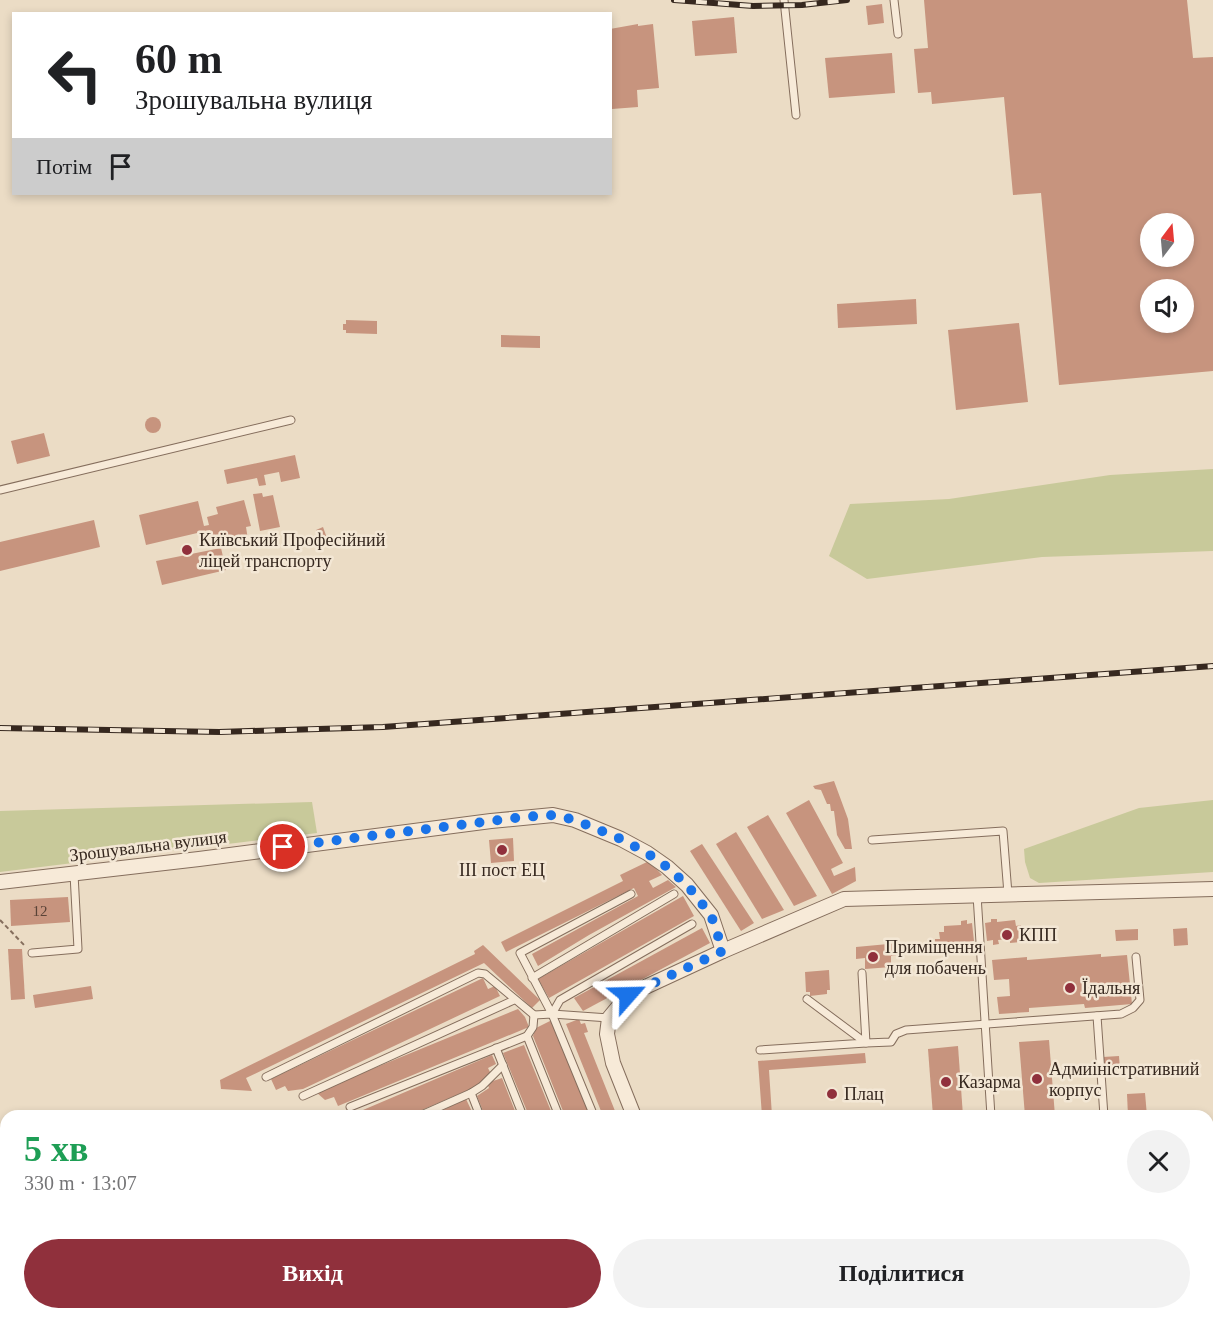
<!DOCTYPE html>
<html lang="uk">
<head>
<meta charset="utf-8">
<style>
  :root { --surface:#fff; --page:#f2f2f2; --text:#202124; --muted:#757577; --accent:#90303c }
  body { margin:0; font-family:Georgia,serif; background:var(--page); color:var(--text); height:100vh; display:flex; flex-direction:column; font-size:22px; white-space:nowrap }
  * { box-sizing:border-box; margin:0 }
  p { font-size:20px; color:var(--muted) }
  .icon { flex:none; width:33px; height:33px; fill:none; stroke:currentColor; stroke-width:2; stroke-linecap:round; stroke-linejoin:round }
  .map { position:relative; flex:1; overflow:hidden }
  .sheet { position:absolute; left:0px; top:1110px; width:1214px; height:210px; display:flex; flex-direction:column; background:var(--surface); border-radius:18px 18px 0 0; box-shadow:0 3px 9px #0003 }
  .sheet>* { flex:none }
  .banner { position:absolute; left:12px; top:12px; width:600px; height:183px; border-radius:0px; box-shadow:0 3px 9px #0003; background:#fff; color:var(--text); overflow:hidden }
  .needle { width:39px; rotate:16deg }
  .fabs { position:absolute; left:1140px; top:213px; display:grid; gap:12px }
  .fabs a { display:grid; place-items:center; width:54px; height:54px; border-radius:50%; background:var(--surface); box-shadow:0 3px 9px #0003; font-size:30px }
  .pin { position:absolute; display:grid; place-items:center; width:51px; height:51px; color:#fff; margin:-26px; border:3px solid #fff; border-radius:50%; box-shadow:0 2px 6px #0007 }
  .me { position:absolute; width:66px; margin:-33px; rotate:65deg; stroke-linejoin:round; filter:drop-shadow(0 0 4px #0008) }
  .turn { display:flex; align-items:center; gap:21px; height:126px; padding:0 24px; font-size:27px }
  .turn .icon { width:78px; height:78px; stroke-width:2.5 }
  .turn b { display:block; font-size:42px; line-height:51px }
  .then { display:flex; align-items:center; height:57px; padding:0 24px; background:#0003; gap:12px; font-size:22px }
  .round { display:grid; place-items:center; flex:none; width:63px; height:63px; border-radius:32px; background:var(--page) }
  .overview { display:flex; align-items:center; justify-content:space-between; height:102px; padding:0 24px }
  h1 { font-size:36px; font-weight:600; line-height:45px; color:#1e9e55 }
  .cta { display:flex; gap:12px; margin-top:auto; padding:12px 24px }
  .cta a { flex:1; height:69px; border-radius:36px; background:var(--accent); color:#fff; font-size:24px; font-weight:600; line-height:69px; text-align:center }
  .cta a+a { background:var(--page); color:var(--text) }
  .map>svg:first-child { display:block }
  .green { fill:#c8c99a }
  .building { fill:#c7947e; fill-rule:evenodd }
  .lines { fill:none; stroke-linecap:round; stroke-linejoin:round }
  .lane-casing { stroke:#856e5d; stroke-width:9 }
  .street-casing { stroke:#856e5d; stroke-width:16 }
  .path { stroke:#856e5d; stroke-width:2; stroke-dasharray:4.5 3; stroke-linecap:butt }
  .lane { stroke:#f7ead8; stroke-width:7 }
  .street { stroke:#f7ead8; stroke-width:14 }
  .rail-casing { stroke:#36281f; stroke-width:6 }
  .rail { stroke:#f3e7d5; stroke-width:4; stroke-dasharray:11; stroke-linecap:butt }
  .route { stroke:#1a73e8; stroke-width:10; stroke-dasharray:0 18 }
  .poi-dot { fill:#90303c; stroke:#f3e7d5; stroke-width:2 }
  .labels { text-anchor:middle; stroke-width:5; stroke-linejoin:round; paint-order:stroke }
  .number-label { font-size:15px; fill:#5a4337 }
  .poi-label { font-size:18px; fill:#36281f; stroke:#f3e7d5; text-anchor:start }
  .street-label { font-size:18px; fill:#36281f; stroke:#f3e7d5 }
</style>
</head>
<body>
<div class="map">
<svg width="1213" height="1320" viewBox="0 0 1213 1320">
  <rect width="100%" height="100%" fill="#ebdcc5"/>
  <g class="green">
    <polygon points="1213,469 1213,551 1042,557 867,579 829,556 850,504 949,499 1110,475"/>
    <polygon points="1213,800 1213,872 1039,883 1030,878 1025,862 1024,849 1139,808"/>
    <polygon points="312,802 317,833 0,872 0,811"/>
    <polygon points="1208,1229 1213,1229 1213,1320 1179,1320 1162,1314 1208,1314"/>
  </g>
  <g class="building">
    <path d="M924 0H1187L1193 58 1213 57V371L1059 385 1041 193 1013 195 1004 97 932 104 931 92 918 93 914 49 928 48ZM1150 224H1184V256H1150ZM1150 290H1184V322H1150Z"/>
    <polygon points="882,4 884,23 868,25 866,6"/>
    <polygon points="734,17 737,53 695,56 692,21"/>
    <polygon points="638,24 638,26 653,24 659,88 637,90 638,107 612,109 610,29"/>
    <polygon points="892,53 895,93 829,98 825,58"/>
    <polygon points="916,299 917,324 838,328 837,304"/>
    <polygon points="346,320 377,321 377,334 346,333 346,330 343,330 343,324 346,324"/>
    <polygon points="1019,323 1028,402 956,410 948,330"/>
    <polygon points="501,335 540,336 540,348 501,347"/>
    <circle cx="153" cy="425" r="8"/>
    <polygon points="44,433 50,456 17,464 11,441"/>
    <polygon points="295,455 300,478 281,482 279,472 264,475 266,485 259,486 257,478 227,484 224,470"/>
    <polygon points="262,493 263,497 273,495 280,527 260,531 253,494"/>
    <polygon points="244,500 251,526 246,527 248,540 226,545 224,538 212,541 210,530 146,545 139,515 198,501 204,526 209,525 207,517 218,514 216,507"/>
    <polygon points="94,520 100,547 0,571 0,542"/>
    <polygon points="323,527 328,541 317,545 314,538 318,537 316,530"/>
    <polygon points="221,548 226,570 162,585 156,561"/>
    <polygon points="834,781 848,819 852,849 845,849 837,835 834,811 831,811 830,804 827,804 821,790 815,789 813,786"/>
    <polygon points="809,800 843,863 831,869 834,876 855,867 856,881 832,894 786,813"/>
    <polygon points="768,815 817,896 794,906 747,827"/>
    <polygon points="736,832 784,910 762,919 716,844"/>
    <polygon points="513,838 514,861 491,863 489,840"/>
    <polygon points="702,844 754,923 741,931 690,851"/>
    <polygon points="649,861 662,875 649,881 653,888 668,880 676,887 589,935 538,966 532,954 638,896 634,888 506,952 501,942 623,881 620,875"/>
    <polygon points="683,896 694,916 549,998 538,979"/>
    <polygon points="68,897 70,922 11,926 10,900"/>
    <polygon points="991,919 997,919 997,922 1015,920 1016,926 1021,925 1022,931 1027,930 1029,941 1010,943 1010,939 998,940 999,944 993,945 993,940 987,941 985,923 991,922"/>
    <polygon points="967,920 967,924 972,923 974,941 968,942 969,946 962,947 961,942 949,943 949,946 935,947 935,939 940,939 939,932 944,932 944,926 961,925 961,921"/>
    <polygon points="702,928 710,943 583,1011 574,998"/>
    <polygon points="1187,928 1188,945 1174,946 1173,929"/>
    <polygon points="1138,929 1138,940 1116,941 1115,930"/>
    <polygon points="899,943 900,955 891,956 891,967 865,969 865,958 856,959 856,947"/>
    <polygon points="483,945 540,1000 532,1008 484,963 246,1078 252,1091 221,1089 220,1080 475,954 474,951"/>
    <polygon points="8,949 22,949 25,999 11,1000"/>
    <polygon points="1101,954 1101,957 1127,955 1132,1004 1085,1008 1084,1004 1029,1008 1029,1012 999,1014 997,997 1010,996 1009,979 994,980 992,960 1027,957 1027,960"/>
    <polygon points="829,970 830,990 827,990 827,994 810,996 810,992 806,992 805,972"/>
    <polygon points="483,978 488,989 495,986 500,996 303,1089 288,1091 285,1086 276,1090 271,1079"/>
    <polygon points="91,986 93,999 35,1008 33,995"/>
    <polygon points="518,1009 525,1017 529,1027 338,1106 334,1097 325,1100 316,1092"/>
    <polygon points="579,1019 581,1024 585,1023 588,1032 584,1033 617,1116 603,1116 566,1024"/>
    <polygon points="552,1020 591,1116 565,1116 533,1036 536,1028"/>
    <polygon points="1049,1040 1055,1116 1025,1116 1019,1042"/>
    <polygon points="524,1045 553,1116 529,1116 503,1053"/>
    <polygon points="958,1046 963,1116 933,1116 928,1049"/>
    <polygon points="865,1053 866,1063 769,1070 772,1116 762,1116 758,1061"/>
    <polygon points="492,1055 496,1064 488,1068 491,1074 480,1085 408,1116 369,1116 363,1110"/>
    <polygon points="1119,1056 1120,1070 1104,1071 1103,1057"/>
    <polygon points="502,1078 517,1116 485,1116 477,1096 489,1088 487,1083"/>
    <polygon points="1145,1093 1147,1116 1128,1116 1127,1094"/>
    <polygon points="466,1099 474,1116 430,1116"/>
    <polygon points="4,1277 6,1304 0,1304 0,1278"/>
    <polygon points="645,1314 671,1314 673,1320 648,1320"/>
  </g>
  <g class="lines">
    <defs>
      <g id="lane">
        <polyline points="784,0 796,115"/>
        <polyline points="894,0 898,34"/>
        <polyline points="0,490 291,420"/>
        <polyline points="872,840 1003,831 1008,894"/>
        <polyline points="977,895 991,1116"/>
        <polyline points="32,953 78,949 74,874"/>
        <polyline points="862,973 866,1043 891,1042 896,1034 906,1030 1121,1014 1133,1008 1140,1000 1136,957"/>
        <polyline points="532,978 674,894"/>
        <polyline points="552,1014 520,953 631,894"/>
        <polyline points="1097,1016 1104,1116"/>
        <polyline points="527,1036 559,1116"/>
        <polyline points="496,1048 523,1116"/>
        <polyline points="760,1050 866,1043 807,999"/>
        <polyline points="266,1077 478,973 485,974 534,1015 552,1014 609,1018"/>
        <polyline points="471,1093 480,1116"/>
        <polyline points="303,1096 514,1000"/>
        <polyline points="350,1107 527,1036 533,1027 534,1015"/>
        <polyline points="419,1116 471,1093 482,1086 503,1065"/>
        <polyline points="594,1116 552,1014 560,1000 692,924"/>
        <polyline points="0,1194 6,1185"/>
        <polyline points="539,1314 542,1320"/>
        <polyline points="640,1314 642,1320"/>
        <polyline points="676,1314 678,1320"/>
        <polyline points="709,1320 710,1314"/>
      </g>
      <g id="street">
        <polyline points="0,882 199,859 491,821 553,815 575,820 621,839 647,853 667,867 687,885 711,915 723,951"/>
        <polyline points="634,1116 613,1063 607,1034 609,1018 628,995 723,951 844,899 1213,889"/>
        <polyline points="992,1314 993,1320"/>
      </g>
    </defs>
    <use href="#lane" class="lane-casing"/>
    <use href="#street" class="street-casing"/>
    <g class="path">
      <polyline points="0,920 26,947"/>
      <polyline points="1146,1314 1161,1320"/>
      <polyline points="1043,1320 1051,1314"/>
    </g>
    <use href="#lane" class="lane"/>
    <use href="#street" class="street"/>
    <defs>
      <g id="rail">
        <polyline points="674,0 753,6 802,5 847,0"/>
        <polyline points="0,728 219,732 383,727 1213,666"/>
      </g>
    </defs>
    <use href="#rail" class="rail-casing"/>
    <use href="#rail" class="rail"/>
  </g>
  <g class="lines">
    <polyline class="route" points="283,847 523,817 554,815 575,820 621,839 647,853 667,867 687,885 711,915 723,951 628,995"/>
  </g>
  <g class="poi-dot">
    <circle cx="187" cy="550" r="6"/>
    <circle cx="502" cy="850" r="6"/>
    <circle cx="1007" cy="935" r="6"/>
    <circle cx="873" cy="957" r="6"/>
    <circle cx="1070" cy="988" r="6"/>
    <circle cx="1037" cy="1079" r="6"/>
    <circle cx="946" cy="1082" r="6"/>
    <circle cx="832" cy="1094" r="6"/>
  </g>
  <g class="labels">
    <g class="number-label">
      <text x="40" y="916">12</text>
    </g>
    <g class="poi-label">
      <text x="199" y="546">Київський Професійний<tspan x="199" dy="21">ліцей транспорту</tspan></text>
      <text x="502" y="876" text-anchor="middle">III пост ЕЦ</text>
      <text x="1019" y="941">КПП</text>
      <text x="885" y="953">Приміщення<tspan x="885" dy="21">для побачень</tspan></text>
      <text x="1082" y="994">Їдальня</text>
      <text x="1049" y="1075">Адмиіністративний<tspan x="1049" dy="21">корпус</tspan></text>
      <text x="958" y="1088">Казарма</text>
      <text x="844" y="1100">Плац</text>
    </g>
    <g class="street-label">
      <text transform="translate(148 846) rotate(-7)" y="6">Зрошувальна вулиця</text>
    </g>
  </g>
</svg>
<div class="fabs">
<a><svg class="needle" viewBox="-14 -14 28 28"><path d="M0-13l5 13h-10z" fill="#e53935"/><path d="M0 13l5-13h-10z" fill="#757577"/></svg></a>
<a><svg class="icon" aria-label="sound" viewBox="0 0 24 24"><path d="M4 9h4l5-4v14l-5-4H4zM17 9q2 3 0 6"/></svg></a>
</div>
<div class="pin" style="left:283px;top:847px;background:#d93025"><svg class="icon" aria-label="arrive" viewBox="0 0 24 24"><path d="M6 21V4h12l-3 4 3 4H6"/></svg></div>
<svg class="me" style="left:628px;top:995px" viewBox="-20 -20 40 40"><path d="M0-17L14 15 0 8-14 15z" fill="#1a73e8" stroke="#fff" stroke-width="4"/></svg>
<div class="banner">
<div class="turn"><svg class="icon" aria-label="left" viewBox="0 0 24 24"><path d="M17 20v-9H6M10 6l-5 5 5 5"/></svg><div><b>60 m</b>Зрошувальна вулиця</div></div>
<div class="then">Потім<svg class="icon" aria-label="arrive" viewBox="0 0 24 24"><path d="M6 21V4h12l-3 4 3 4H6"/></svg></div>
</div>
<section class="sheet">
<div class="overview"><div><h1>5 хв</h1><p>330 m · 13:07</p></div><a class="round"><svg class="icon" aria-label="close" viewBox="0 0 24 24"><path d="M6 6l12 12M18 6L6 18"/></svg></a></div>
<div class="cta"><a>Вихід</a><a>Поділитися</a></div>
</section>
</div>
</body>
</html>
